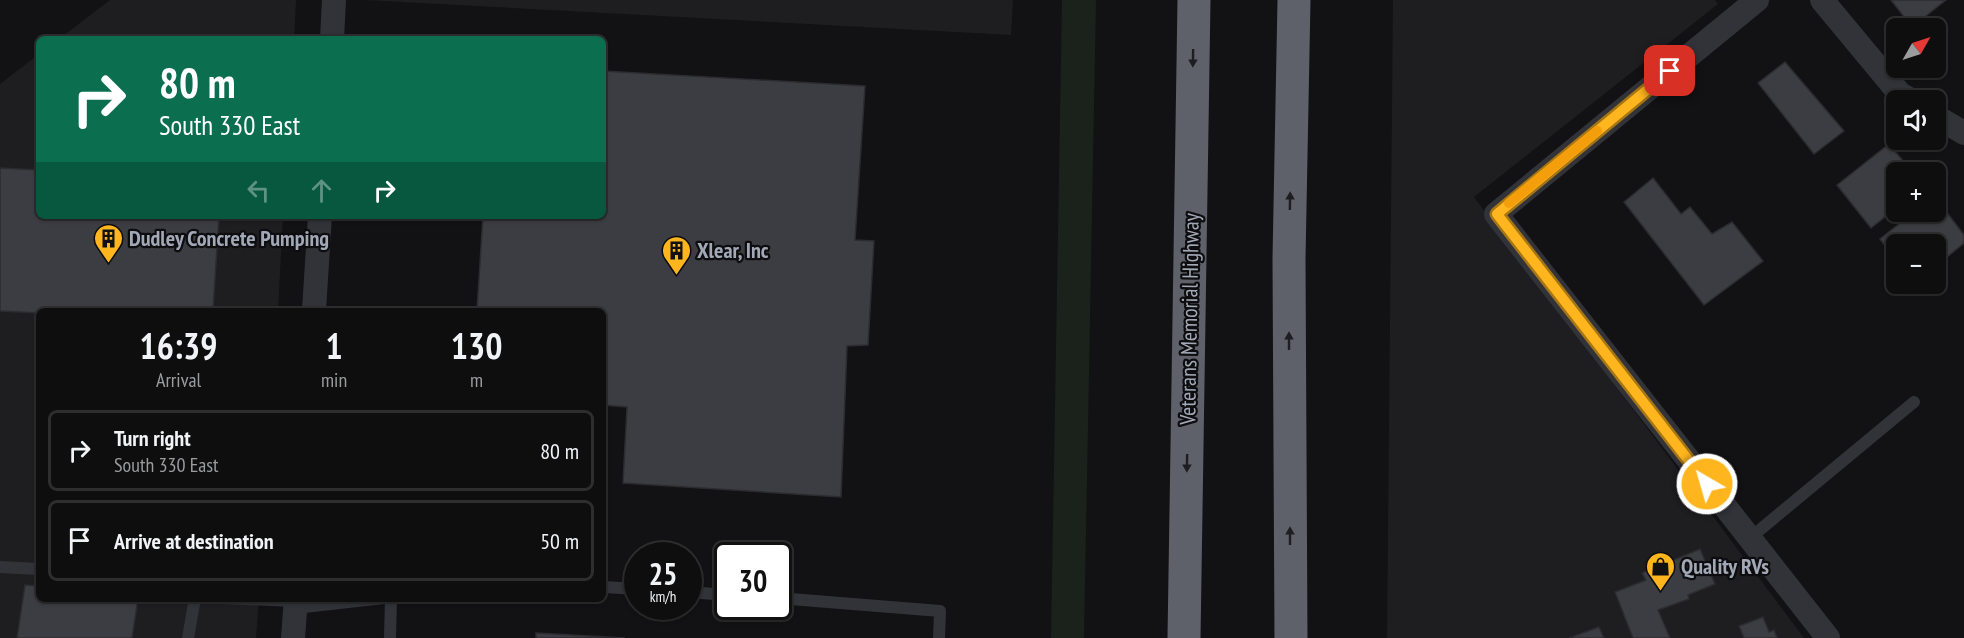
<!DOCTYPE html>
<html lang="en">
<head>
<meta charset="utf-8">
<style>
  :root { --surface:#0e0e0f; --page:#171718; --text:#f1f3f6; --muted:#9b9c9e; --line:#2e2e2f }
  body { margin:0; font-family:"PT Sans Narrow",sans-serif; background:var(--page); color:var(--text); height:100vh; display:flex; flex-direction:column; font-size:22px; white-space:nowrap }
  * { box-sizing:border-box; margin:0 }
  p { font-size:20px; color:var(--muted) }
  .icon { flex:none; width:33px; height:33px; fill:none; stroke:currentColor; stroke-width:2; stroke-linecap:round; stroke-linejoin:round }
  .map { position:relative; flex:1; overflow:hidden }
  .sheet { position:absolute; left:36px; top:308px; width:570px; height:294px; display:flex; flex-direction:column; background:var(--surface); border-radius:9px; box-shadow:0 2px 4px #0004,0 0 0 2px var(--line) }
  .sheet>* { flex:none }
  .hud { position:absolute; left:36px; top:36px; width:570px; height:183px; border-radius:9px; box-shadow:0 2px 4px #0004,0 0 0 2px var(--line); background:#0b6e4f; color:#fff; overflow:hidden }
  .needle { width:39px; rotate:51deg }
  .buttons { position:absolute; left:1886px; top:18px; display:grid; gap:12px }
  .buttons a { display:grid; place-items:center; width:60px; height:60px; border-radius:9px; background:var(--surface); box-shadow:0 2px 4px #0004,0 0 0 2px var(--line); font-size:30px }
  .speed { position:absolute; left:624px; top:542px; display:flex; gap:12px; font-size:30px; font-weight:700; text-align:center }
  .speed>* { display:grid; place-content:center; width:78px; height:78px; border-radius:50%; background:var(--surface); box-shadow:0 2px 4px #0004,0 0 0 2px var(--line); line-height:1 }
  .speed small { font-size:15px; font-weight:400 }
  .speed .limit { border:3px solid #111; border-radius:9px; background:#fff; color:#111 }
  .pin { position:absolute; display:grid; place-items:center; width:51px; height:51px; color:#fff; margin:-26px; border-radius:12px; box-shadow:0 3px 9px #0006 }
  .me { position:absolute; width:66px; margin:-33px; rotate:322deg; stroke-linejoin:round; filter:drop-shadow(0 0 4px #0008) }
  .turn { display:flex; align-items:center; gap:21px; height:126px; padding:0 24px; font-size:27px }
  .turn .icon { width:78px; height:78px; stroke-width:2.5 }
  .turn b { display:block; font-size:42px; line-height:51px }
  .lanes { display:flex; align-items:center; height:57px; padding:0 24px; background:#0003; justify-content:center; gap:30px; direction:ltr }
  .lanes .off { opacity:.35 }
  .eta { display:flex; justify-content:space-evenly; align-items:center; height:102px; text-align:center }
  .eta b { font-size:36px; font-weight:600; line-height:42px }
  ul { padding:0; list-style:none }
  li { display:flex; align-items:center; gap:18px; height:81px; margin:0 12px 9px; padding:0 12px; border:3px solid var(--line); border-radius:9px }
  li div { flex:1 }
  li b { display:block; font-size:22px }
  li em { font-style:normal }
  .map>svg:first-child { display:block }
  .built { fill:#1e1e21 }
  .green { fill:#1a221b }
  .building { fill:#3c3d42; stroke:#2c2b30; stroke-width:1.5 }
  .lines { fill:none; stroke-linecap:round; stroke-linejoin:round }
  .service { stroke:#323339; stroke-width:12 }
  .minor { stroke:#323339; stroke-width:24 }
  .motorway { stroke:#5e616a; stroke-width:33 }
  .oneway { fill:#1d1e21 }
  .route-casing { stroke:#a67614; stroke-width:15 }
  .route { stroke:#ffb51e; stroke-width:10 }
  .slow { stroke:#f59e0b; stroke-width:10 }
  .labels { text-anchor:middle; stroke-width:4.5; stroke-linejoin:round; paint-order:stroke }
  .poi-label { font-size:22px; font-weight:bold; fill:#a2a8b6; stroke:#0d0d0f; text-anchor:start }
  .street-label { font-size:22px; fill:#a2a8b6; stroke:#0d0d0f }
</style>
</head>
<body>
<div class="map">
<svg width="1964" height="638" viewBox="0 0 1964 638">
  <rect width="100%" height="100%" fill="#121214"/>
  <g class="built">
    <polygon points="110,0 296,0 294,39 59,39"/>
    <polygon points="365,0 1013,0 1011,35"/>
    <polygon points="1393,0 1715,0 1718,4 1474,197 1804,638 1387,638"/>
    <polygon points="39,54 39,216 283,216 278,310 39,310 39,598 259,599 256,638 0,638 0,84"/>
  </g>
  <polygon class="green" points="1062,0 1096,0 1084,638 1051,638"/>
  <g class="building">
    <polygon points="1891,0 1946,0 1912,27"/>
    <polygon points="1785,62 1844,131 1814,154 1758,83"/>
    <polygon points="603,71 865,86 855,240 874,241 868,345 847,346 841,497 623,483 627,407 603,405 603,310 477,310 483,216 603,216"/>
    <polygon points="1889,144 1912,172 1896,172 1896,208 1871,228 1837,185"/>
    <polygon points="0,168 39,170 39,216 219,216 213,310 39,310 39,313 0,311"/>
    <polygon points="1653,178 1681,214 1690,207 1712,234 1732,222 1763,261 1704,305 1624,202"/>
    <polygon points="1935,197 1964,235 1964,243 1935,267 1935,244 1896,244 1896,250 1891,253 1880,239 1914,212 1935,212"/>
    <polygon points="1700,549 1715,584 1688,595 1689,599 1658,610 1670,638 1633,638 1615,592 1646,580 1642,573"/>
    <polygon points="25,585 39,586 39,598 138,598 132,638 17,638"/>
    <polygon points="1763,617 1769,632 1774,630 1777,638 1744,638 1739,626"/>
    <polygon points="1599,627 1604,638 1569,638"/>
    <polygon points="536,633 625,638 536,638"/>
  </g>
  <g class="lines">
    <g class="service">
      <polyline points="1750,538 1914,402"/>
      <polyline points="0,567 39,569"/>
      <polyline points="603,587 638,589"/>
      <polyline points="688,592 728,595"/>
      <polyline points="221,598 295,601"/>
      <polyline points="778,598 940,611 939,638"/>
      <polyline points="295,608 384,598"/>
      <polyline points="188,638 195,598"/>
      <polyline points="390,638 391,598"/>
    </g>
    <g class="minor">
      <polyline points="1757,0 1496,214 1828,638"/>
      <polyline points="1822,0 1900,94 1911,100"/>
      <polyline points="332,39 334,0"/>
      <polyline points="1935,116 1964,133"/>
      <polyline points="314,310 320,216"/>
      <polyline points="293,638 296,598"/>
    </g>
    <g class="motorway">
      <polyline points="1184,638 1194,0"/>
      <polyline points="1291,638 1289,259 1294,0"/>
    </g>
  </g>
  <defs><path id="oneway-solid" d="M-6-.8H1V-3.2L6.5 0L1 3.2V.8H-6Z" transform="scale(1.5)"/></defs>
  <g class="oneway">
    <use href="#oneway-solid" transform="translate(1193 58) rotate(91)"/>
    <use href="#oneway-solid" transform="translate(1290 201) rotate(-89)"/>
    <use href="#oneway-solid" transform="translate(1289 341) rotate(-90)"/>
    <use href="#oneway-solid" transform="translate(1187 463) rotate(91)"/>
    <use href="#oneway-solid" transform="translate(1290 536) rotate(-90)"/>
  </g>
  <g class="lines">
    <defs>
      <polyline id="route" points="1670,71 1497,214 1707,484"/>
    </defs>
    <use href="#route" class="route-casing"/>
    <use href="#route" class="route"/>
    <polyline class="slow" points="1509,203 1597,131"/>
  </g>
  <defs>
    <symbol id="building-pin" viewBox="-11 -11 22 30"><path d="M0 17L-7.5 6A9.5 9.5 0 1 1 7.5 6Z" fill="#ffb51e" stroke="#0d0d0f"/><path d="M-4-6H4V6H1V3H-1V6H-4ZM-2.5-4.3h1.7v1.8h-1.7ZM.8-4.3h1.7v1.8H.8ZM-2.5-1h1.7V.8h-1.7ZM.8-1h1.7V.8H.8Z" fill="#111"/></symbol>
    <symbol id="shop-pin" viewBox="-11 -11 22 30"><path d="M0 17L-7.5 6A9.5 9.5 0 1 1 7.5 6Z" fill="#ffb51e" stroke="#0d0d0f"/><path d="M-5-2.5h2.3a2.7 3.5 0 0 1 5.4 0H5L5.5 6h-11ZM-1.5-2.5h3a1.5 2.3 0 0 0-3 0Z" fill="#111"/></symbol>
  </defs>
  <g fill-rule="evenodd">
    <use href="#building-pin" x="92" y="222" width="33" height="45"/>
    <use href="#building-pin" x="660" y="234" width="33" height="45"/>
    <use href="#shop-pin" x="1644" y="550" width="33" height="45"/>
  </g>
  <g class="labels">
    <g class="poi-label">
      <text x="129" y="246">Dudley Concrete Pumping</text>
      <text x="697" y="258">Xlear, Inc</text>
      <text x="1681" y="574">Quality RVs</text>
    </g>
    <g class="street-label">
      <text transform="translate(1189 319) rotate(-89)" y="8">Veterans Memorial Highway</text>
    </g>
  </g>
</svg>
<div class="buttons">
<a><svg class="needle" viewBox="-14 -14 28 28"><path d="M0-13l5 13h-10z" fill="#e53935"/><path d="M0 13l5-13h-10z" fill="#9b9c9e"/></svg></a>
<a><svg class="icon" aria-label="sound" viewBox="0 0 24 24"><path d="M4 9h4l5-4v14l-5-4H4zM17 9q2 3 0 6"/></svg></a>
<a>+</a>
<a>−</a>
</div>
<div class="speed"><div>25<small>km/h</small></div><div class="limit">30</div></div>
<div class="pin" style="left:1670px;top:71px;background:#d93025"><svg class="icon" aria-label="arrive" viewBox="0 0 24 24"><path d="M6 21V4h12l-3 4 3 4H6"/></svg></div>
<svg class="me" style="left:1707px;top:484px" viewBox="-20 -20 40 40"><circle r="17" fill="#ffb51e" stroke="#fff" stroke-width="3"/><path d="M0-11L8 9 0 5-8 9z" fill="#fff"/></svg>
<div class="hud">
<div class="turn"><svg class="icon" aria-label="right" viewBox="0 0 24 24"><path d="M7 20v-9h11M14 6l5 5-5 5"/></svg><div><b>80 m</b>South 330 East</div></div>
<div class="lanes"><svg class="icon off" aria-label="left" viewBox="0 0 24 24"><path d="M17 20v-9H6M10 6l-5 5 5 5"/></svg><svg class="icon off" aria-label="ahead" viewBox="0 0 24 24"><path d="M12 20V5M6 11l6-6 6 6"/></svg><svg class="icon" aria-label="right" viewBox="0 0 24 24"><path d="M7 20v-9h11M14 6l5 5-5 5"/></svg></div>
</div>
<section class="sheet">
<div class="eta">
<div><b>16:39</b><p>Arrival</p></div>
<div><b>1</b><p>min</p></div>
<div><b>130</b><p>m</p></div>
</div>
<ul>
<li><svg class="icon" aria-label="right" viewBox="0 0 24 24"><path d="M7 20v-9h11M14 6l5 5-5 5"/></svg><div><b>Turn right</b><p>South 330 East</p></div><em>80 m</em></li>
<li><svg class="icon" aria-label="arrive" viewBox="0 0 24 24"><path d="M6 21V4h12l-3 4 3 4H6"/></svg><div><b>Arrive at destination</b></div><em>50 m</em></li>
</ul>
</section>
</div>
</body>
</html>
